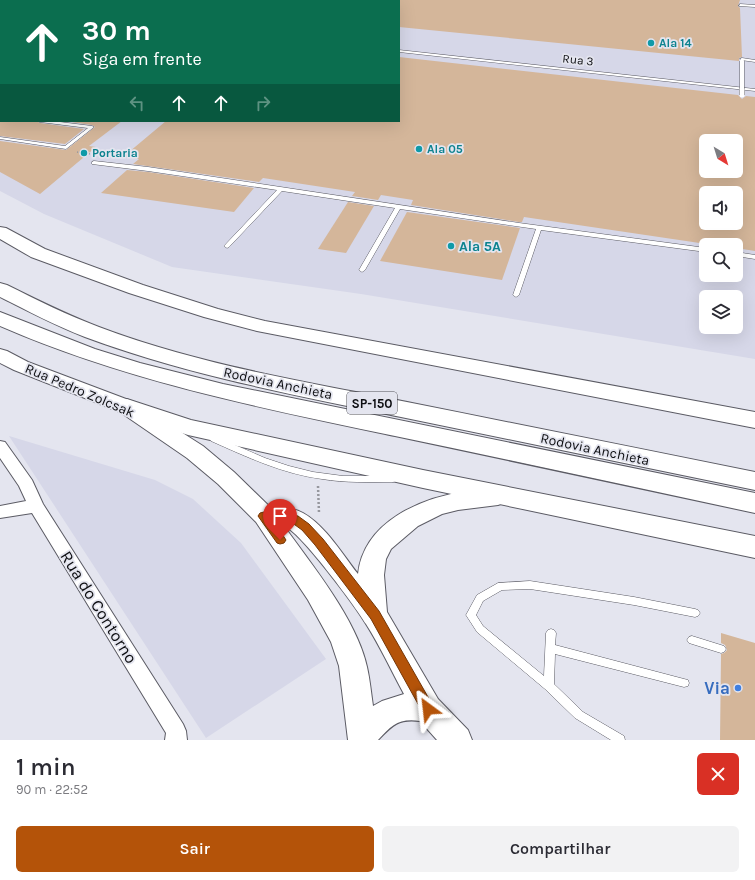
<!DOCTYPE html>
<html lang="pt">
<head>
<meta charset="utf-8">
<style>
  :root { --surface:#fff; --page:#f2f2f3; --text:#2b2b33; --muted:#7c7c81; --accent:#b45309 }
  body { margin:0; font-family:Karla,sans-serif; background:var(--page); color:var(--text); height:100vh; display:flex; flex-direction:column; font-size:15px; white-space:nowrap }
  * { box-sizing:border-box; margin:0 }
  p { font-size:13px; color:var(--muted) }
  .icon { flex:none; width:22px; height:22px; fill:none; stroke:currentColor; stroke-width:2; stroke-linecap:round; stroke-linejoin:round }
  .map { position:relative; height:740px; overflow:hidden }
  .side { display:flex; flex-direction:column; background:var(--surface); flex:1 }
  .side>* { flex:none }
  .top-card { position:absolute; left:0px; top:0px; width:400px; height:122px; box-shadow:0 4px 16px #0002; background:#0b6e4f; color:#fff; overflow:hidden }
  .needle { width:26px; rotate:142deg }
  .buttons { position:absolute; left:699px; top:134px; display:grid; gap:8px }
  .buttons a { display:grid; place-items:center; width:44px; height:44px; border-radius:6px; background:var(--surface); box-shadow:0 4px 16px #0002; font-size:20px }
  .pin { position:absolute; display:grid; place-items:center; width:34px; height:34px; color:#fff; margin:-41px -17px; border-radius:50% 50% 50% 0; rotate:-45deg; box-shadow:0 0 4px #0007 }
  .pin .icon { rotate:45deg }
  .me { position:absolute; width:44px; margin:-22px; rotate:330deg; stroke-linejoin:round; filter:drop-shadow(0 0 3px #0008) }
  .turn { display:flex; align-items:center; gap:14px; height:84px; padding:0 16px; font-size:18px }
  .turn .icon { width:52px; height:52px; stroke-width:2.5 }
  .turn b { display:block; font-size:28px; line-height:34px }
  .lanes { display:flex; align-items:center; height:38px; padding:0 16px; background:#0003; justify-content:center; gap:20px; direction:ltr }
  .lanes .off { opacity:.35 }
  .round { display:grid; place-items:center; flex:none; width:42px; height:42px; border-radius:6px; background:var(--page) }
  .summary { display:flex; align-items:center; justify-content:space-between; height:68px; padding:0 16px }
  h1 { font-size:24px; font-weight:600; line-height:30px }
  .action { display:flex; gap:8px; margin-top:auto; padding:8px 16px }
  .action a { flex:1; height:46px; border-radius:6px; background:var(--accent); color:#fff; font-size:16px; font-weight:600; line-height:46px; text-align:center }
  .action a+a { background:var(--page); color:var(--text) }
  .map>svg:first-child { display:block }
  .built { fill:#d6d7e8; fill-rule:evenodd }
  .building { fill:#d4b69a; fill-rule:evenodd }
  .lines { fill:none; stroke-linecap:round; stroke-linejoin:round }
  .service-casing { stroke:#5b5b64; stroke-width:1 }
  .minor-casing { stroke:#5b5b64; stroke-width:2 }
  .secondary-casing { stroke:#5b5b64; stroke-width:2 }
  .motorway-casing { stroke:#5b5b64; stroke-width:2 }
  .path-far1 { stroke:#96979e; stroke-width:1.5; stroke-dasharray:1 1; stroke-linecap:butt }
  .path { stroke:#96979e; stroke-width:2.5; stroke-dasharray:2 2; stroke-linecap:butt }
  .service { fill:#fff; fill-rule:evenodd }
  .minor { fill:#fff; fill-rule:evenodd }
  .secondary { fill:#fff; fill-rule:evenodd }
  .motorway { fill:#fff; fill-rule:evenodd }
  .service-bridge-far1-casing { stroke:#5b5b64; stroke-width:5; stroke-linecap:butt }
  .service-bridge-casing { stroke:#5b5b64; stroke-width:6; stroke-linecap:butt }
  .service-bridge-far1 { stroke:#fff; stroke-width:4 }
  .service-bridge { stroke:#fff; stroke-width:5 }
  .route { fill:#b45309; stroke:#753606 }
  .culture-dot { fill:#0f9aa8; stroke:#e4e5ef; stroke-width:1.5 }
  .shop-dot { fill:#3f7fe0; stroke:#e4e5ef; stroke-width:1.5 }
  .labels { text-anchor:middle; stroke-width:3.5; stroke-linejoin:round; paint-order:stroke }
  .far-culture-label { font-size:12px; font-weight:bold; fill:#0d838f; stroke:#e4e5ef; text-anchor:start }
  .far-street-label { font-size:12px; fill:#0d0e11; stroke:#e4e5ef }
  .shield { fill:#e4e5ef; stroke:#4e4e54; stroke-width:1 }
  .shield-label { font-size:13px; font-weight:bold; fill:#0d0e11 }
  .culture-label { font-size:14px; font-weight:bold; fill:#0d838f; stroke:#e4e5ef; text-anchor:start }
  .street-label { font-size:14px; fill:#0d0e11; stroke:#e4e5ef }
  .near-street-label { font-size:17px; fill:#0d0e11; stroke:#e4e5ef }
  .near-shop-label { font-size:17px; font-weight:bold; fill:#366cbe; stroke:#e4e5ef; text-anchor:end }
</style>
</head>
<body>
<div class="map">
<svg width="755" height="740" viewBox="0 0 755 740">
  <rect width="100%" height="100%" fill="#e4e5ef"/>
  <g class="built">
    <path d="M0 0H755V359L361 294 172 267 44 214 0 191ZM1 1H399V121H1ZM706 141H736V171H706ZM706 193H736V223H706ZM706 245H736V275H706ZM706 297H736V327H706Z"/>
    <polygon points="9,436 155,480 193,499 241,543 326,659 206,738"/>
  </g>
  <g class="building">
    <polygon points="399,0 740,0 738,6 740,8 742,57 739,58 739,61 399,27"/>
    <path d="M399 57 738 95 742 99 746 96 755 97V251L736 248V245H713L524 217 522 222H519L411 205 413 200 381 195 378 200 352 196 355 192 263 178 259 182 133 164 139 159 123 157 166 121H399ZM706 141H736V171H706ZM706 193H736V223H706Z"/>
    <polygon points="0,121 37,121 40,123 84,129 65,144 0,136"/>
    <polygon points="64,121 122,121 89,146 96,147 40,194 0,172 0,141 66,150 95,127 92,125"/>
    <polygon points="127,170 148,172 254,188 234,212 101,193"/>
    <polygon points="348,202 374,206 346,253 318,249"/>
    <polygon points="407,212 520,228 502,280 380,261"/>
    <polygon points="721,633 755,643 755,740 720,740 721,654 724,653 727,650 725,645 721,643"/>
  </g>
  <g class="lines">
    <defs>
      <g id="service">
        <polygon points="740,4 755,5 755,7 739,6"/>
        <rect x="0" y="37" width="1" height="3"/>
        <polygon points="399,50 755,89 755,91 399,52"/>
        <polygon points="742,58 755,60 755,62 741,60 740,59"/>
        <rect x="0" y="65" width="1" height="2"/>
        <rect x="0" y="88" width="1" height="3"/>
        <rect x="0" y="104" width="1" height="2"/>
        <rect x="0" y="115" width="1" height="3"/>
        <polygon points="38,121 52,121 92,126 94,127 66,149 0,139 0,137 65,146 88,128 40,122"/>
        <polygon points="94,161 148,167 519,223 706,248 706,252 541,230 519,295 516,297 513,295 536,229 400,209 365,270 362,272 359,270 395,208 282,191 229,247 227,248 224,246 225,245 277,190 148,171 92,164 92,162"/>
        <polygon points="736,252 755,255 755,259 736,256"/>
        <path d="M214 436 265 458 289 466 313 472 343 476H393L396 477 397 479 396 481 393 482C369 482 345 483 322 479 283 474 247 457 211 441L210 439 211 437Z"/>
        <polygon points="530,581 634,597 695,609 698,610 700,613 698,616 695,617 634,605 530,589 502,590 483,601 476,615 483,626 544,676 546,633 548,630 551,629 554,630 556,633 555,645 684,679 688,680 689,683 688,686 684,687 555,654 554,684 583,712 624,736 625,740 611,740 575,718 545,689 477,632 466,615 477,595 498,583"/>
        <polygon points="692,636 724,646 726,649 724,652 721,653 689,643 687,640 689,637"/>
      </g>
      <polygon id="minor" points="0,441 5,442 32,480 43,504 183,724 186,731 187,740 165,740 166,733 32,513 0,518 0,506 26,501 19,486 0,458"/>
      <path id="secondary" d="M0 349 7 351 28 362 134 402 203 446 234 472 270 507C281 507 294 508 303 513 326 526 342 554 358 574 364 521 421 498 467 491 480 489 494 486 506 490L510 496 506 502 498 505 458 510 442 514 418 526 391 549 386 559 384 575 387 612 438 699 468 730 472 740H437L420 721C399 718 392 725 378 740H348L339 666 331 642 308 600 256 522 218 484 187 458 120 412 14 370 0 363ZM284 526C300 531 355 606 366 624 380 646 391 670 404 694L382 701 373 706C371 693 370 680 367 667 357 620 312 565 284 526Z"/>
      <g id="motorway">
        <polygon points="0,227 6,228 45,249 143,285 218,309 265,321 755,412 755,428 257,331 204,317 129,293 31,257 0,239"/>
        <path d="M0 283 7 285C37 300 67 315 99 327 199 365 307 382 412 403 526 426 641 449 755 472V490C637 466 519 441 401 417 295 395 187 375 85 337 56 326 28 311 0 297Z"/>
        <path d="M0 312 95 349 140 363 223 384 755 493V513C635 487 515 461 395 436 261 408 126 381 0 326Z"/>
        <polygon points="127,399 191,420 423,470 755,536 755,558 423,488 188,435 119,412 115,407 119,402"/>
      </g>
    </defs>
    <use href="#service" class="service-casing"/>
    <use href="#minor" class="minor-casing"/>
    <use href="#secondary" class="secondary-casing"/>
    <use href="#motorway" class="motorway-casing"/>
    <polyline class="path-far1" points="77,152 90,154"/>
    <polyline class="path" points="318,486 319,513"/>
    <use href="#service" class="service"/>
    <use href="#minor" class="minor"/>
    <use href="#secondary" class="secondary"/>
    <use href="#motorway" class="motorway"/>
    <defs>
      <polyline id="service-bridge-far1" points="742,61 742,91"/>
      <polyline id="service-bridge" points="742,90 742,95"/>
    </defs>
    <use href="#service-bridge-far1" class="service-bridge-far1-casing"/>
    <use href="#service-bridge" class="service-bridge-casing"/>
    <use href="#service-bridge-far1" class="service-bridge-far1"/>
    <use href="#service-bridge" class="service-bridge"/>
  </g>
  <polygon class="route" points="264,512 282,512 298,516 309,524 323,539 379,611 432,704 434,709 432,713 428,715 423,713 371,619 315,545 302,530 291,522 273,520 286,540 284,543 280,544 277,543 258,516 260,513"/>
  <g class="culture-dot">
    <circle cx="651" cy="43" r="4"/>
    <circle cx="419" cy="149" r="4"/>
    <circle cx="84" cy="153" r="4"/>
    <circle cx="451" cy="246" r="4"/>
  </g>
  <circle class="shop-dot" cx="738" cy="688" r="4"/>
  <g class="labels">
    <g class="far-culture-label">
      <text x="659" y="47">Ala 14</text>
      <text x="427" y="153">Ala 05</text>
      <text x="92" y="157">Portaria</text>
    </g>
    <g class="far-street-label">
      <text transform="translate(578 60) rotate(6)" y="4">Rua 3</text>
    </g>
    <rect class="shield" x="347" y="392" width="50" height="22" rx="3"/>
    <g class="shield-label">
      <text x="372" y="408">SP-150</text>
    </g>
    <g class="culture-label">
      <text x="459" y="251">Ala 5A</text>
    </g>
    <g class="street-label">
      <text transform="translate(278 383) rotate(12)" y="5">Rodovia Anchieta</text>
      <text transform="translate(80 390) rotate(23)" y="5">Rua Pedro Zolcsak</text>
      <text transform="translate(595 449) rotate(12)" y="5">Rodovia Anchieta</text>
    </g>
    <g class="near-street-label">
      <text transform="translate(99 607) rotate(58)" y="6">Rua do Contorno</text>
    </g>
    <g class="near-shop-label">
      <text x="730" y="694">Via</text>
    </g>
  </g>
</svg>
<div class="buttons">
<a><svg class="needle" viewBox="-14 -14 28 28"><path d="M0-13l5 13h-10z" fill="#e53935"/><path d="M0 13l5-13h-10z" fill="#7c7c81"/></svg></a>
<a><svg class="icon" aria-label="sound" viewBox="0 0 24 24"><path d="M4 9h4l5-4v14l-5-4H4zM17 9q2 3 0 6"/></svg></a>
<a><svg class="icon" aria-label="search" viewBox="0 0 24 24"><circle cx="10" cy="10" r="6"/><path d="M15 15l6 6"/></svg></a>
<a><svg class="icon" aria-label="layers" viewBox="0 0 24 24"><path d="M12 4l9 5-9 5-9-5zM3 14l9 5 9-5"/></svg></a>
</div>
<div class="pin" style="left:280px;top:540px;background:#d93025"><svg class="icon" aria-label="arrive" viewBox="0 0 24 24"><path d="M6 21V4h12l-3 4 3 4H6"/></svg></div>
<svg class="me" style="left:428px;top:709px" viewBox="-20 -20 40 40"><path d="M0-17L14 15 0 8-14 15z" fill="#b45309" stroke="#fff" stroke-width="4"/></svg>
<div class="top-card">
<div class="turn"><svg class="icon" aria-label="ahead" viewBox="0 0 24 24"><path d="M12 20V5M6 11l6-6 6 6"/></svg><div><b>30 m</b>Siga em frente</div></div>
<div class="lanes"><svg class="icon off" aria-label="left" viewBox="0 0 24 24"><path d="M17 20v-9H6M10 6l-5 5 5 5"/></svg><svg class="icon" aria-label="ahead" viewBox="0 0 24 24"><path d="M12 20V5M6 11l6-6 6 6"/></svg><svg class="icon" aria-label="ahead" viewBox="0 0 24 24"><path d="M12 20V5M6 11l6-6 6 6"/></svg><svg class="icon off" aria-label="right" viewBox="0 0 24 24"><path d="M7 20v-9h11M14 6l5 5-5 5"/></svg></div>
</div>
</div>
<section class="side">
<div class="summary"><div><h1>1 min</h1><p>90 m · 22:52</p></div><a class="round" style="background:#d93025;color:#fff"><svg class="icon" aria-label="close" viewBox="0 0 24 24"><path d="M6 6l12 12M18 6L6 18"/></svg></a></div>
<div class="action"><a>Sair</a><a>Compartilhar</a></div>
</section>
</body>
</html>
